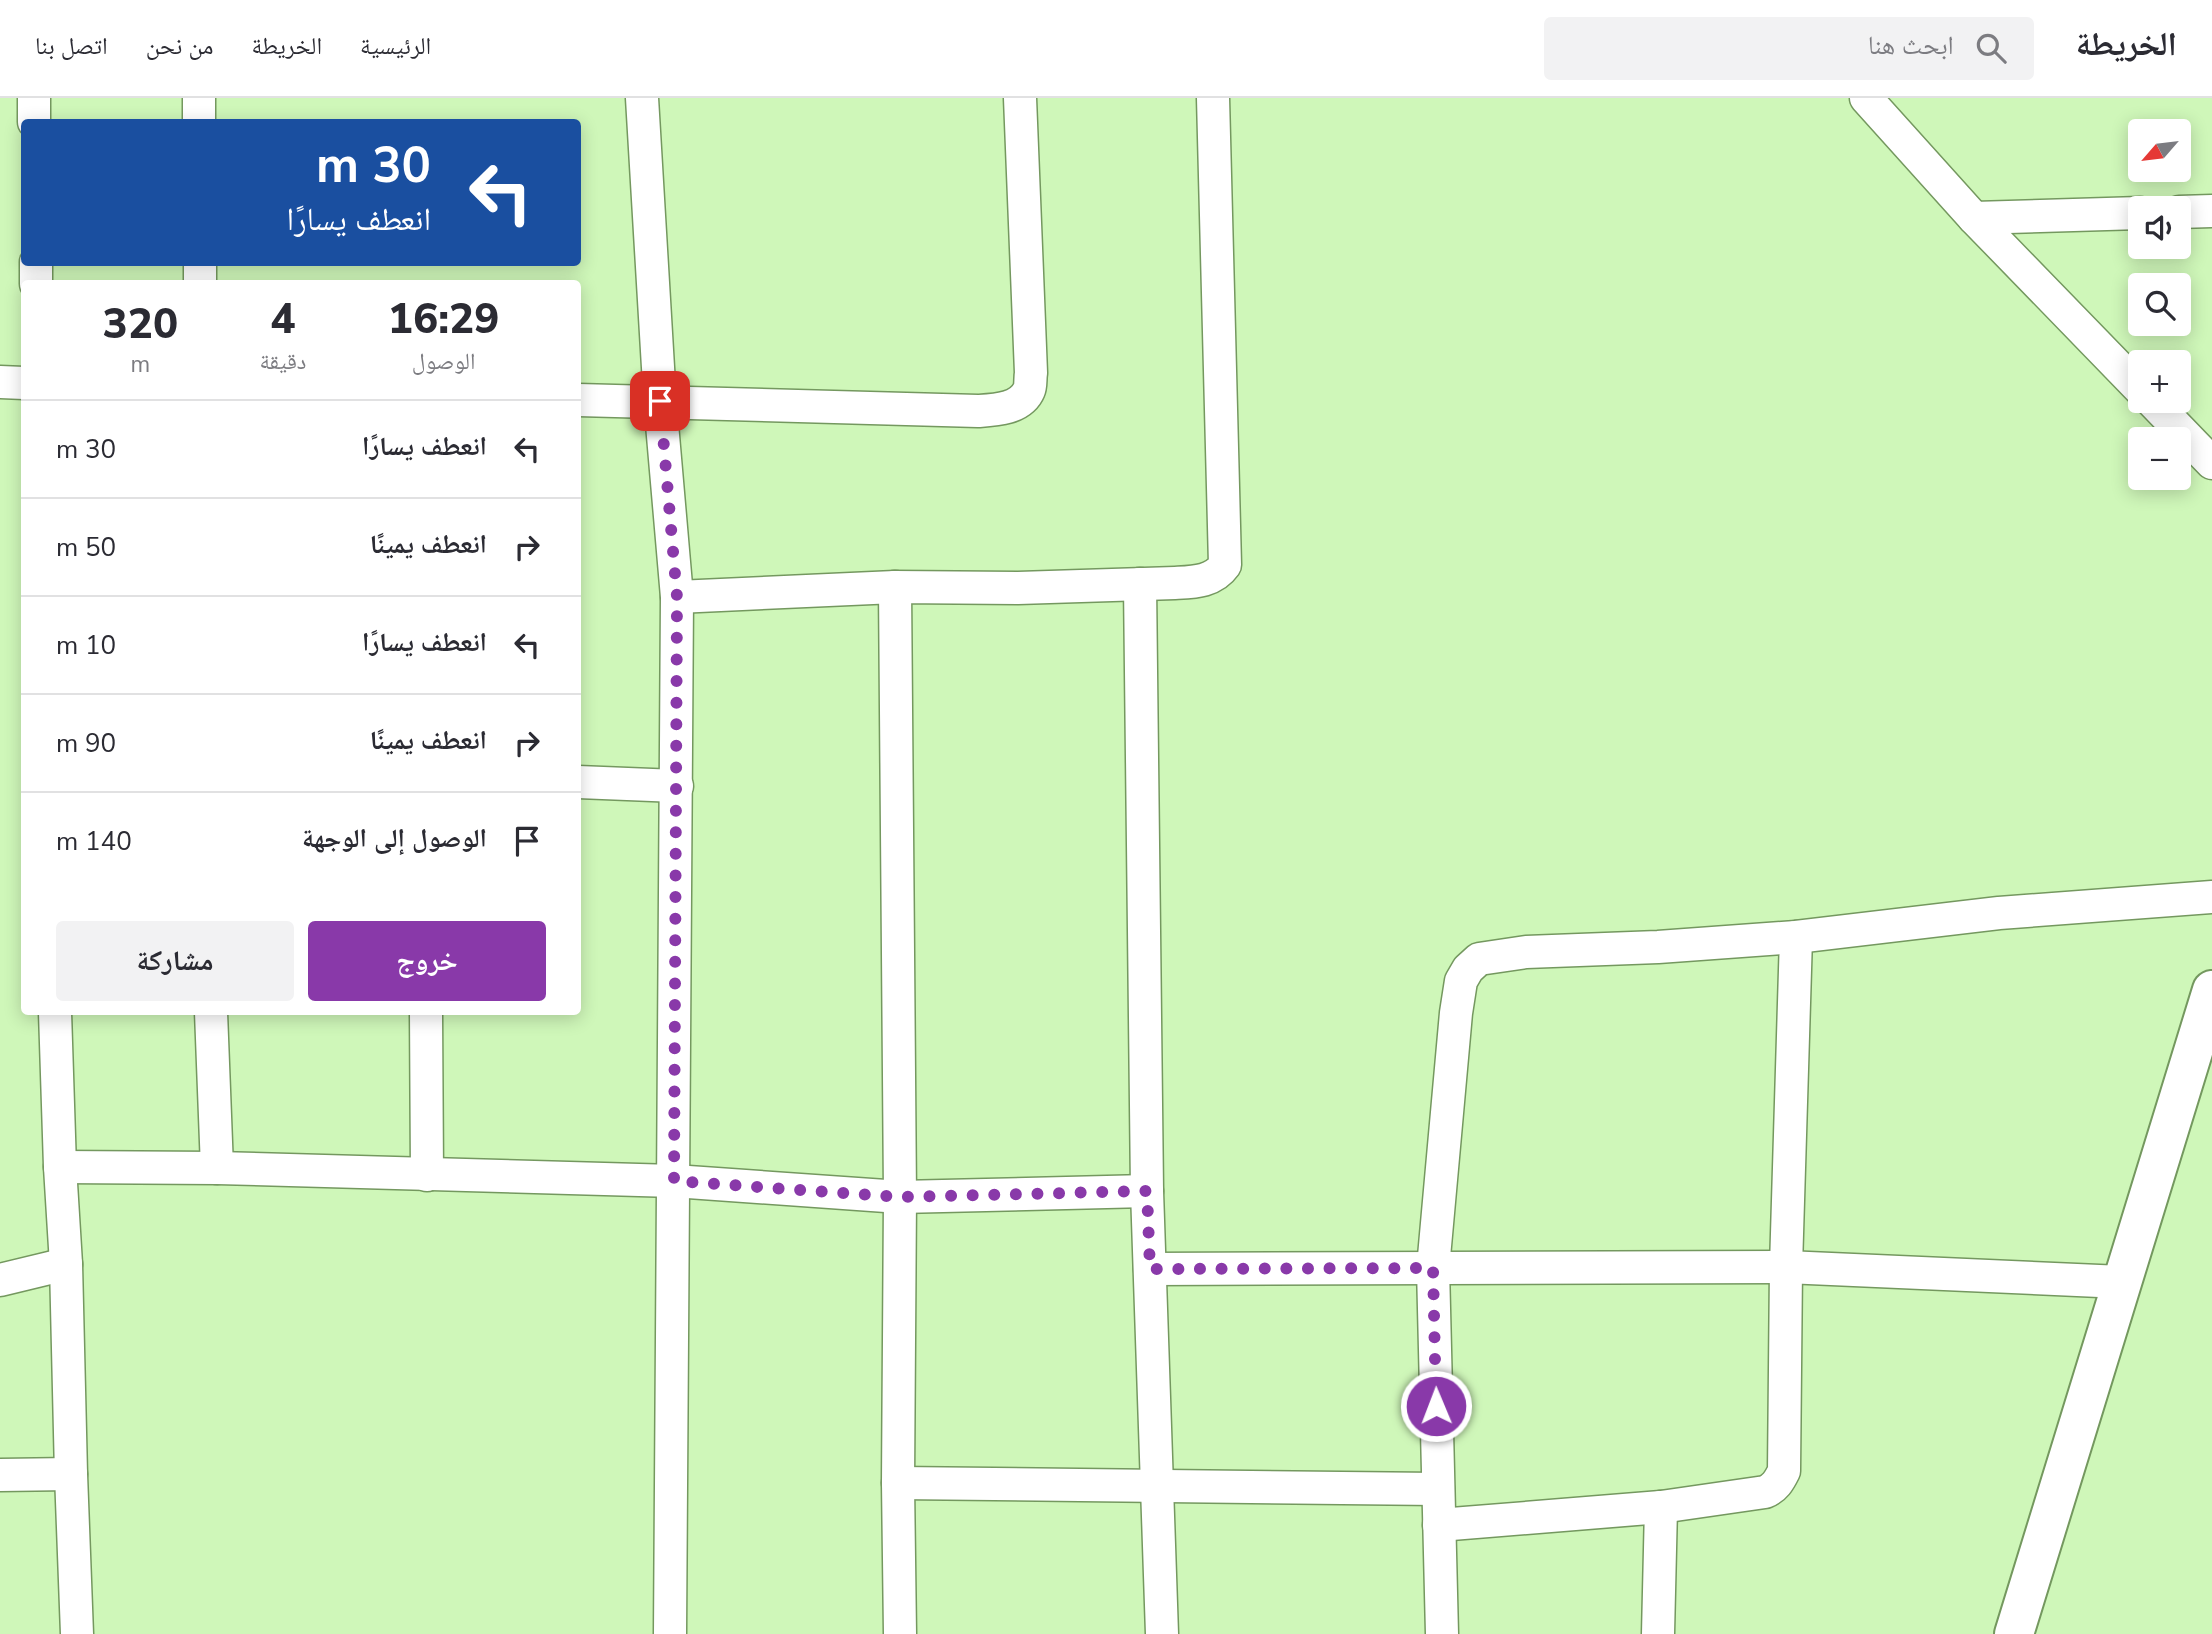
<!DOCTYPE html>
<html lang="ar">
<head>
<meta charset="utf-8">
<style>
  :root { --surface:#fff; --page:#f2f2f3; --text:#2b2b33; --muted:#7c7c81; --line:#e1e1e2; --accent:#8939a9 }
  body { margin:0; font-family:"Nunito Sans","Noto Naskh Arabic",sans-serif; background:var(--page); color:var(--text); direction:rtl; height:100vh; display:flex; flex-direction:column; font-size:26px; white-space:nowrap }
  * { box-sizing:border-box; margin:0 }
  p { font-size:23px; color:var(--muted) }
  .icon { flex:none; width:38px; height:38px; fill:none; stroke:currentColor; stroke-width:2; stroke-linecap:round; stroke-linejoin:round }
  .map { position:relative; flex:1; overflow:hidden; direction:ltr }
  .drawer { position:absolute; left:21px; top:182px; width:560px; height:735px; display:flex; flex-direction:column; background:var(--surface); border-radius:7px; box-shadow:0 4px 18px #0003; direction:rtl }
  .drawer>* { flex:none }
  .hud { position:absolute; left:21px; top:21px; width:560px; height:147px; border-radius:7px; box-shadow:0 4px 18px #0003; direction:rtl; background:#1a4fa0; color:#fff; overflow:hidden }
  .needle { width:46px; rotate:242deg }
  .fabs { position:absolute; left:2128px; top:21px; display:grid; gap:14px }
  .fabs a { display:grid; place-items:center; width:63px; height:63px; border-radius:7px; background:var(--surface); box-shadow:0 4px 18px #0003; font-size:35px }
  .pin { position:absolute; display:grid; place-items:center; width:60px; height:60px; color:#fff; margin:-30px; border-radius:14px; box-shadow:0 4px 10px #0006 }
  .me { position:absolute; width:77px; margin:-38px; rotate:359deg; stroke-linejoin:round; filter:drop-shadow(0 0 5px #0008) }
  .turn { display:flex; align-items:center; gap:24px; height:147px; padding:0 35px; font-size:32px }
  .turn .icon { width:91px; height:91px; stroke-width:2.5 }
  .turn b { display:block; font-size:49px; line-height:60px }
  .eta { display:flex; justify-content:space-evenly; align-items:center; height:119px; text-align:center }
  .eta b { font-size:42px; font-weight:800; line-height:49px }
  .primary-button { display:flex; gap:14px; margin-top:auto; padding:14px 35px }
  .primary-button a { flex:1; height:80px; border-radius:7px; background:var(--accent); color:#fff; font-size:28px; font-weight:800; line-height:80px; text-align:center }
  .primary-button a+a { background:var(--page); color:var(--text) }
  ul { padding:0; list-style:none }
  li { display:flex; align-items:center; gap:21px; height:98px; padding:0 35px; border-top:2px solid var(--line) }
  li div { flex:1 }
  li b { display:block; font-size:26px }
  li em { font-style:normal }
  header { display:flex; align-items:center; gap:42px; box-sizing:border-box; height:98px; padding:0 35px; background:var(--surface); border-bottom:2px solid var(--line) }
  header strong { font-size:33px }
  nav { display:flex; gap:38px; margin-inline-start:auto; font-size:24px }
  .search { width:490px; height:63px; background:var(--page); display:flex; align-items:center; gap:18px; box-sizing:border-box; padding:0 24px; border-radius:7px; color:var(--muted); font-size:26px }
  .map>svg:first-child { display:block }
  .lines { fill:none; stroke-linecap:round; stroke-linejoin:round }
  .street-casing { stroke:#74985f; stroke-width:35 }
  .secondary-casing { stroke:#74985f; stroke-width:42 }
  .street { stroke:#fff; stroke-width:32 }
  .secondary { stroke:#fff; stroke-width:38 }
  .route { stroke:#8939a9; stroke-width:12; stroke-dasharray:0 21.6 }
</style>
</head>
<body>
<header>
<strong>الخريطة</strong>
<div class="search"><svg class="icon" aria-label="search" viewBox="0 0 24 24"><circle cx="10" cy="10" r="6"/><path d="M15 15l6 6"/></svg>ابحث هنا</div>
<nav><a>الرئيسية</a><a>الخريطة</a><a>من نحن</a><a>اتصل بنا</a></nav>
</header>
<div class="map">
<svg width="2212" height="1536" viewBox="0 0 2212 1536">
  <rect width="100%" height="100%" fill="#cff7b9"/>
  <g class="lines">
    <defs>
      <g id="street">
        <polyline points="34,0 34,24"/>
        <polyline points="199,0 199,24"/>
        <polyline points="642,0 660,303 677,499 670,1536"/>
        <polyline points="1866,0 1974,120 2140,291"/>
        <polyline points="2179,114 2212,113"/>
        <polyline points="1974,120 2140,115"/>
        <polyline points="36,164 36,186"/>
        <polyline points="200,164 200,186"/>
        <polyline points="0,284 24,285"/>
        <path d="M578 302 978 313C995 312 1021 311 1029 292 1031 288 1030 280 1031 275L1020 0"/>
        <polyline points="2152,303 2212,365"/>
        <polyline points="1140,486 1147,1093 1162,1536"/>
        <polyline points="895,489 900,1099 898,1385 900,1536"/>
        <path d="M677 499 895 489 1018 490 1175 485C1194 484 1213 484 1225 467L1213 0"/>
        <polyline points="578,684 677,688"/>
        <polyline points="55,914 60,1069 66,1166 71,1376 77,1536"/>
        <polyline points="211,914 217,1070"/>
        <polyline points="426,914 427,1077"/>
        <polyline points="60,1069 217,1070 674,1083 900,1099 1147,1093"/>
        <polyline points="1150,1171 1786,1169 2122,1184"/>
        <polyline points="0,1182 66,1166"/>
        <polyline points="0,1377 71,1376"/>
        <polyline points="898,1385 1438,1391"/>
        <path d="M1439 1427 1661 1409 1765 1394C1775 1390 1779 1383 1784 1373L1786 1169 1796 839"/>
        <polyline points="1442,1536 1433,1170 1456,915 1461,883 1468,871 1479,861 1526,854 1658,849 1796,839 1999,815 2212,799"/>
        <polyline points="1658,1536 1661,1409"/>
      </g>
      <polyline id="secondary" points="2014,1536 2212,892"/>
    </defs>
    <use href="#street" class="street-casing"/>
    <use href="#secondary" class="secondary-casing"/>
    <use href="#street" class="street"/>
    <use href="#secondary" class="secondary"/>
  </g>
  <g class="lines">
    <polyline class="route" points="660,303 677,499 674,1083 900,1099 1147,1093 1150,1171 1433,1170 1436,1308"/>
  </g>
</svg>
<div class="fabs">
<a><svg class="needle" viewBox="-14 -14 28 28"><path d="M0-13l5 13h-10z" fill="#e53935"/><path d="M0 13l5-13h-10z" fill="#7c7c81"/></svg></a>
<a><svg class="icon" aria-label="sound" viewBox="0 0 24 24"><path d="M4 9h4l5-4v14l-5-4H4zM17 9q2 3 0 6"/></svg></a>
<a><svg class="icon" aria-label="search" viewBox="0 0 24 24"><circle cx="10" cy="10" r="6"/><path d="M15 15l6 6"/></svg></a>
<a>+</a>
<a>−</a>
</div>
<div class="pin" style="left:660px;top:303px;background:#d93025"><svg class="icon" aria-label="arrive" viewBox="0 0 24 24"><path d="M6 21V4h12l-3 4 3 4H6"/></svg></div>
<svg class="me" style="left:1436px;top:1308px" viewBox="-20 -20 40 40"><circle r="17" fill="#8939a9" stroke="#fff" stroke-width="3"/><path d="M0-11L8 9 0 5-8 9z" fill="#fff"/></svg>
<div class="hud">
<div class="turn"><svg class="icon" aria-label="left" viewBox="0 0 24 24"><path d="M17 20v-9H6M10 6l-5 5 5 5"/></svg><div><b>30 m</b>انعطف يسارًا</div></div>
</div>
<section class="drawer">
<div class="eta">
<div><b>16:29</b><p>الوصول</p></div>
<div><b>4</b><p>دقيقة</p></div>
<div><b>320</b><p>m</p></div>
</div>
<ul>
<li><svg class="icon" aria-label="left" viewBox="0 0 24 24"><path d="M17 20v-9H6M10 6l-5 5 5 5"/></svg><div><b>انعطف يسارًا</b></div><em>30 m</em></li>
<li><svg class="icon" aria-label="right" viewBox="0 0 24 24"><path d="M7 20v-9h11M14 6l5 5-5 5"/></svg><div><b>انعطف يمينًا</b></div><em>50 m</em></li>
<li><svg class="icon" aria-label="left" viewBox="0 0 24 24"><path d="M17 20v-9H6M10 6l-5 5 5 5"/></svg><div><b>انعطف يسارًا</b></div><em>10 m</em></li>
<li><svg class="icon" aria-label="right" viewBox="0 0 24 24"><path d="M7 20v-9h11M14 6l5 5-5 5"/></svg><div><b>انعطف يمينًا</b></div><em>90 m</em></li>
<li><svg class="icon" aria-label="arrive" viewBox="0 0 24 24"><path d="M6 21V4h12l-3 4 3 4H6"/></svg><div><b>الوصول إلى الوجهة</b></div><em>140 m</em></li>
</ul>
<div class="primary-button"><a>خروج</a><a>مشاركة</a></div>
</section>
</div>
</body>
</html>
